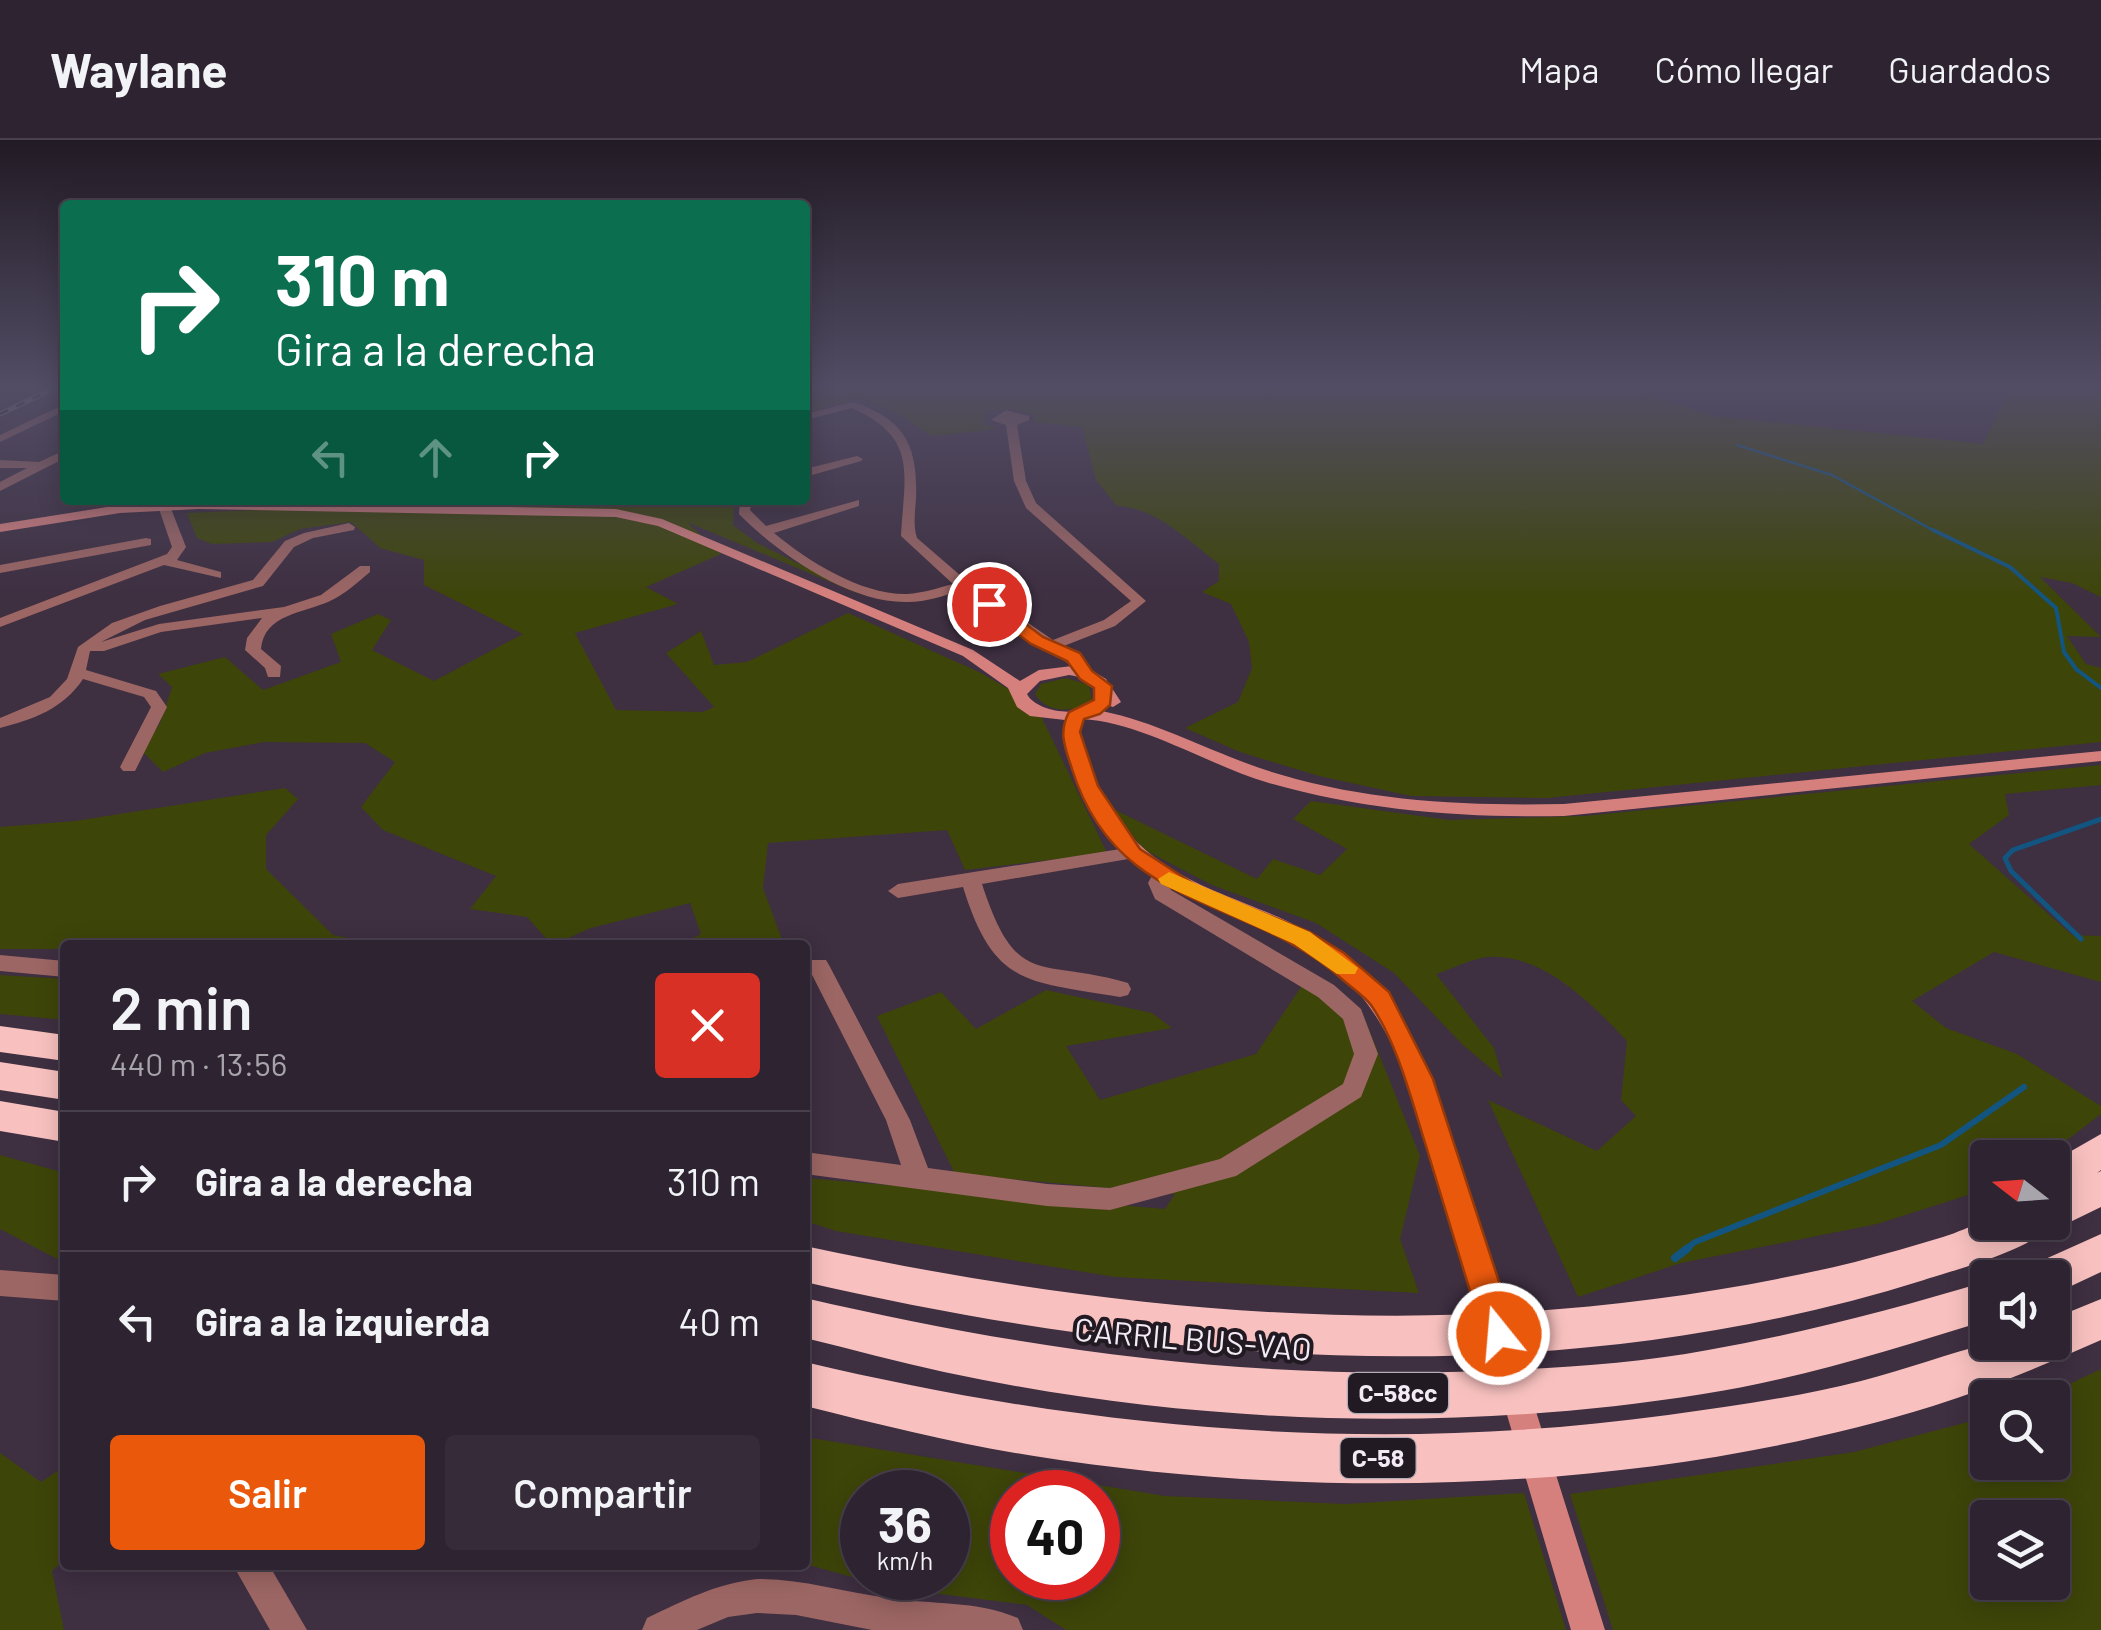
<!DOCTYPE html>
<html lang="es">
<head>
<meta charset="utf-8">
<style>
  :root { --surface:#2e2331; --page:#362b39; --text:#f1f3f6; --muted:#a7a4ab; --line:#49404d; --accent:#ea580c }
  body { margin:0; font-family:Barlow,sans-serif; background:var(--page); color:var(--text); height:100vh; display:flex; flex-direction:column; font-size:38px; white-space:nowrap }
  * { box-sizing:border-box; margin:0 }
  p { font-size:32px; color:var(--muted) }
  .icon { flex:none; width:55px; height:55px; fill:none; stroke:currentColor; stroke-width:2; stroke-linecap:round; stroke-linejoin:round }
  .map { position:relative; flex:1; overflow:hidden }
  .panel { position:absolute; left:60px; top:800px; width:750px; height:630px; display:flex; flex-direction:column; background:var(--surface); border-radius:10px; box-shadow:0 5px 25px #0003,0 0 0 2px var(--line) }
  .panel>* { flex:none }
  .banner { position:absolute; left:60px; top:60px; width:750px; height:305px; border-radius:10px; box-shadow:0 5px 25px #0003,0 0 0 2px var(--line); background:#0b6e4f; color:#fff; overflow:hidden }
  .needle { width:65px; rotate:287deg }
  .fabs { position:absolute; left:1970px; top:1000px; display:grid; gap:20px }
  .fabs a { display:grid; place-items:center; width:100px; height:100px; border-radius:10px; background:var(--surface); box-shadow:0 5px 25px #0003,0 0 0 2px var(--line); font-size:50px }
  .speed { position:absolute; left:840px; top:1330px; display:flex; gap:20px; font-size:50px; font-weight:700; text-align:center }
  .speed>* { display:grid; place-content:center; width:130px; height:130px; border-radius:50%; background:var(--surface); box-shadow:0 5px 25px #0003,0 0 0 2px var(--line); line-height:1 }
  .speed small { font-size:25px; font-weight:400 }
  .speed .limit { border:15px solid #d22; background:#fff; color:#111 }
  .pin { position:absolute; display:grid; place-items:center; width:85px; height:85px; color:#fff; margin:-42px; border:5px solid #fff; border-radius:50%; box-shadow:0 2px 10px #0007 }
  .me { position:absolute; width:110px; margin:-55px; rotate:343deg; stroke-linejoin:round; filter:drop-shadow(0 0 8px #0008) }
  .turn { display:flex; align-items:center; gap:35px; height:210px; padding:0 50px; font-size:45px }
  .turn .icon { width:130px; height:130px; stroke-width:2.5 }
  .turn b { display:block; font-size:70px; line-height:85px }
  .lanes { display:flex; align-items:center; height:95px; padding:0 50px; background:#0003; justify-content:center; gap:50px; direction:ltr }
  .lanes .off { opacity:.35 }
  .round { display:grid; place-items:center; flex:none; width:105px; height:105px; border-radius:10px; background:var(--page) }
  .head { display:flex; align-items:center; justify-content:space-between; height:170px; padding:0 50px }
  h1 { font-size:60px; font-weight:600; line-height:75px }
  .action { display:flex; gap:20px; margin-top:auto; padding:20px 50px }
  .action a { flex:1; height:115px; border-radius:10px; background:var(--accent); color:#fff; font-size:40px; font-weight:600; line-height:115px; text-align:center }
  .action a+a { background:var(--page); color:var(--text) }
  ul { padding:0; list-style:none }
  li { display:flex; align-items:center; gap:30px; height:140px; padding:0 50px; border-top:2px solid var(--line) }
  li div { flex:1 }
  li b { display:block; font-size:38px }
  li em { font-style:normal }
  header { display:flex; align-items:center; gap:60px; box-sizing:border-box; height:140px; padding:0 50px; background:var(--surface); border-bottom:2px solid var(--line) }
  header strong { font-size:48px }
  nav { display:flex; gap:55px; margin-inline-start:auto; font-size:35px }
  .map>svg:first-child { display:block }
  .green { fill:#3e4509; fill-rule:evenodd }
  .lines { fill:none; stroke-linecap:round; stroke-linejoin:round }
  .stream-far4 { stroke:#125581; stroke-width:2.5 }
  .stream-far3 { stroke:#125581; stroke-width:4 }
  .stream-far2 { stroke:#125581; stroke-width:5 }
  .stream-far1 { stroke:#125581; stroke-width:6 }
  .stream { stroke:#125581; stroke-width:8 }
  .street { fill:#9c6664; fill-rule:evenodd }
  .secondary { fill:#d6807e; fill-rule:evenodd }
  .highway { fill:#f8c1bf; fill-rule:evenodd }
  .rail-casing { stroke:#948897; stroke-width:5 }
  .rail { stroke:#211a22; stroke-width:2.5; stroke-dasharray:9; stroke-linecap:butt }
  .route { fill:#ea580c; stroke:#983908; stroke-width:2.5 }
  .slow { fill:#f59e0b }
  .labels { text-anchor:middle; stroke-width:8; stroke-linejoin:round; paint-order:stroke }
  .shield { fill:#211a22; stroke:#b4acb6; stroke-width:2.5 }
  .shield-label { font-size:25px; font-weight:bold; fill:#f3eaf6 }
  .near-street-label { font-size:32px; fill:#f3eaf6; stroke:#211a22 }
</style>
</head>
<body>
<header>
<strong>Waylane</strong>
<nav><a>Mapa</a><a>Cómo llegar</a><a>Guardados</a></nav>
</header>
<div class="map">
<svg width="2101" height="1490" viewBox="0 0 2101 1490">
  <rect width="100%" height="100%" fill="#3e2f41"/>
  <g class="green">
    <path d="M805 247H1626L1712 276 1983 304 2011 247H2101V457L2072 443 2040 437 2101 497 2067 496 2086 524 2101 528V602L1547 658 1411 656 1319 636 1240 612 1185 588 1238 562 1252 528 1249 502 1231 464 1202 452 1219 441V424C1190 402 1155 367 1117 366L1096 340 1082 287 1034 282 1033 275 1013 269 986 271 983 284 997 289 931 296 894 271 858 258 805 273Z"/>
    <polygon points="290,360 734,360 733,385 757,403 864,456 687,382 721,414 646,447 678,464 575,493 616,570 703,572 714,567 666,513 701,491 714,525 747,522 848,473 981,533 1010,550 1041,576 1107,713 965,730 947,690 768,703 763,748 784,805 680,805 701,794 690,763 591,788 552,805 527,777 470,769 496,736 383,690 361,667 395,622 365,603 264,602 205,613 163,632 142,611 160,583 172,547 158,534 225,517 263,550 341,522 331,494 378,474 391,480 372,510 434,541 523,494 424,445 424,420 380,408 351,382 300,389 272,402 212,404 197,398 187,373 278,369"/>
    <path d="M1066 538 1089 545 1092 560C1074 573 1047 574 1035 554L1041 544Z"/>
    <path d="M2101 625V645L2005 654 2009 675 1969 704 2072 795 2101 796V842L1994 812 1912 861 1946 888 2017 914 2101 966V974L2045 1017 1988 1018 1987 1049 1877 1084 1681 1123 1578 1157 1488 960 1597 1011 1636 976 1621 960 1627 901C1593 865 1544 814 1489 817 1472 818 1452 829 1436 834L1494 908 1503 939 1462 904 1394 833 1316 783 1212 745 1143 709 1113 669 1257 739 1273 719 1320 735 1347 709 1293 679 1311 661 1449 680 1584 676Z"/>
    <polygon points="285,648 298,659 266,695 266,729 333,795 384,805 65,805 65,809 0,809 0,687 75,681"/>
    <polygon points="0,835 65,839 65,880 0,874"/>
    <polygon points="1303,844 1362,872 1420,1016 1400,1099 1419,1153 1115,1137 836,1091 805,1081 805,1038 1165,1069 1175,1054 955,1034 877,876 941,852 976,889 1046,850 1152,873 1172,888 1066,906 1100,960 1256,914"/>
    <polygon points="0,1015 65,1033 65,1123 0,1089"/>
    <path d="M2101 1229V1490H1613L1570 1354 1854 1312 1987 1277 1988 1322H2052V1258L2042 1257ZM1988 1378H2052V1442H1988Z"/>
    <path d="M805 1297 1165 1356 1345 1364 1524 1353 1566 1490H1066L1027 1465 892 1448 805 1424ZM862 1352H948V1438H862ZM1012 1352H1098V1438H1012Z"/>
    <polygon points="0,1313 41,1342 65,1326 65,1419 52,1431 64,1490 0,1490"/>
  </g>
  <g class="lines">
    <polyline class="stream-far4" points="1737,305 1832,335 1938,393"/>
    <polyline class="stream-far3" points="1933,390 2010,427 2056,468 2064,512 2076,529 2101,548"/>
    <polyline class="stream-far2" points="2081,799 2011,731 2005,718 2013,710 2101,679"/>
    <polyline class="stream-far1" points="1685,1110 1695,1102 1941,1005 2024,947"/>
    <polyline class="stream" points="1675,1118 1688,1108"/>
    <g class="street">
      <path d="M853 262C905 279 918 306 916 359 915 372 913 386 917 398L968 442 1053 500 1104 480 1131 461 1026 368 1014 341 1006 285 991 280 1006 270 1029 276V280L1017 285 1026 341 1036 363 1146 461 1115 486 1051 511 961 450C944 456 926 462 908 462 849 464 776 412 739 374L740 360H752L750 370 766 386 859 360V366L774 393C808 421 861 455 907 454 923 453 938 448 953 444L901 396C904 334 919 298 852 268L805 280V274Z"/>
      <polygon points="65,264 65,271 0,302 0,295"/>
      <polygon points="65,310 65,318 0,351 0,342 27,328 0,328 0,320 39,322"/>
      <polygon points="857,316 863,319 861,321 805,337 805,329"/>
      <polygon points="128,360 143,360 124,372 116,372 116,366"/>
      <polygon points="164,362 170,366 186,407 177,420 221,432 221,438 164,425 0,487 0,478 167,414 172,407 158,366"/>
      <path d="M349 383 355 387 354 390 313 398 294 407 263 446 145 480 101 502 159 484 284 467 321 455 360 426H370V432C358 442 345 454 330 461 304 473 264 474 261 509L281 526 280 537H268L265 528 245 510 247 498 262 478 161 492 104 511H90L86 530 156 551 167 567 135 631H123L120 627 151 567 144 557 83 539C63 569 34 579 0 588V578L50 557 67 539 78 507 112 483 160 466 253 440 285 401 304 393Z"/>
      <polygon points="146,398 151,399 151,405 0,433 0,425"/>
      <path d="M1133 707 1143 713 1140 717 982 744C1017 851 1039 817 1128 843L1131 849 1128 855 1120 857C1027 841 994 847 963 747L898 758 888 751 898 744Z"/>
      <polygon points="1162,729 1172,735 1168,743 1171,750 1334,845 1361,869 1378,914 1361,957 1236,1036 1110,1070 1047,1066 805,1034 805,1012 901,1025 886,980 807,825 810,820 826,820 829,825 910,980 928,1028 1047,1044 1110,1048 1220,1019 1343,944 1354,914 1343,879 1318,857 1155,759 1148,743 1155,730"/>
      <polygon points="0,815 65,821 65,837 0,831"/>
      <polygon points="0,1130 65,1135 65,1161 0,1156"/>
      <polygon points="233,1425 269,1425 307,1490 270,1490"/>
      <path d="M757 1439C802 1439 844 1452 888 1458 933 1465 975 1460 1018 1478L1023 1490H872L796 1475 757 1473 728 1477 697 1490H642L647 1478C683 1461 717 1443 757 1439Z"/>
    </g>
    <path class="secondary" d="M199 361 616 369 662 379 973 510 1020 541 1039 530 1072 526 1043 506 1046 503H1056L1078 514 1091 530 1106 539 1121 562 1113 567 1107 565 1102 571C1165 584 1221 618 1282 635 1374 662 1469 666 1564 664L2101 611V621L1564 676C1464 678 1366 671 1269 643 1210 626 1142 582 1082 579 1076 599 1086 620 1094 638 1150 764 1257 745 1350 819 1389 851 1412 894 1431 939L1605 1490H1571L1407 939C1390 896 1369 856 1331 827 1232 752 1133 771 1076 638 1069 620 1059 600 1065 580L1030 576 1017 567 1008 548 963 516 658 386 616 377 199 369 120 373 0 392V384L120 365ZM1069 535C1082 537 1093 541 1099 554 1098 555 1089 566 1088 567 1072 577 1035 570 1027 554L1040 541Z"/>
    <g class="highway">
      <polygon points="0,886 65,895 65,921 0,912"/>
      <polygon points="0,922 65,932 65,960 0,950"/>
      <polygon points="0,961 65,972 65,1002 0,991"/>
      <path d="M2101 994V1030L2097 1033 2101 1031V1067L2066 1084 2046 1087C2037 1108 1948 1132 1924 1140 1556 1255 1175 1227 805 1142V1106C1085 1166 1369 1197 1654 1159 1722 1150 1789 1138 1855 1122 1884 1114 1914 1106 1943 1097 1957 1093 1971 1085 1986 1082 2004 1079 2032 1082 2052 1082V1022Z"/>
      <polygon points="2101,1094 2101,1132 2052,1155 2052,1138 2026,1138 2032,1125"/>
      <path d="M1988 1141V1180C1894 1209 1800 1239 1703 1254 1454 1294 1191 1285 944 1232 898 1222 851 1209 805 1198V1158C1033 1211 1247 1240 1481 1231 1557 1228 1634 1224 1708 1210 1803 1193 1895 1169 1988 1141Z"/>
      <path d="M2101 1159V1200C2046 1224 1991 1248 1933 1266 1651 1353 1324 1362 1034 1316 957 1304 881 1285 805 1266V1222C1091 1290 1375 1315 1668 1275 1733 1266 1798 1257 1861 1241 1905 1230 1948 1213 1992 1203 2011 1199 2033 1202 2052 1202V1179Z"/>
    </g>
    <defs>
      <polyline id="rail" points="0,274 57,247"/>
    </defs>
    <use href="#rail" class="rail-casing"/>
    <use href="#rail" class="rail"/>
  </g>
  <linearGradient id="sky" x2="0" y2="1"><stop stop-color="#221a24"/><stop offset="0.54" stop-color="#524d65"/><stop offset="1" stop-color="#524d65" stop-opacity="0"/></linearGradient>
  <rect width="2101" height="456" fill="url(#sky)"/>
  <path class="route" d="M983 461H995L1043 497 1080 513 1092 531 1112 546 1110 565 1100 574 1084 579 1080 592 1098 646 1140 709 1197 746 1310 792 1344 813 1389 852 1433 939 1516 1194 1511 1205 1499 1210 1488 1205 1483 1194C1464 1132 1445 1069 1426 1006 1412 962 1398 904 1371 865 1364 856 1352 848 1343 840 1250 755 1117 774 1072 629 1065 607 1058 593 1069 572L1094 560V548L1080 539 1067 521 1031 504 983 468Z"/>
  <polygon class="slow" points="1169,732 1310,792 1358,828 1355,834 1337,834 1294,804 1161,744 1158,739"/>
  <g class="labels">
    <g class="shield">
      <rect x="1348" y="1233" width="100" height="40" rx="8"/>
      <rect x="1340.5" y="1298" width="75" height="40" rx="8"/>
    </g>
    <g class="shield-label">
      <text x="1398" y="1262">C-58cc</text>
      <text x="1378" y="1327">C-58</text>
    </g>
    <g class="near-street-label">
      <text transform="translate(1193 1200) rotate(5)" y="11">CARRIL BUS-VAO</text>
    </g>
  </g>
</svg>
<div class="fabs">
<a><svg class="needle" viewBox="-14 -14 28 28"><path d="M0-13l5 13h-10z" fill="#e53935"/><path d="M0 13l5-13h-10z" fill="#a7a4ab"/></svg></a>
<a><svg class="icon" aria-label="sound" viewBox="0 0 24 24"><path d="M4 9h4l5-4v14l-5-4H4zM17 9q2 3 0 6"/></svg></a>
<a><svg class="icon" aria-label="search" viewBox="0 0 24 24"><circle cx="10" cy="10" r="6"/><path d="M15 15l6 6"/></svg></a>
<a><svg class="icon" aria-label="layers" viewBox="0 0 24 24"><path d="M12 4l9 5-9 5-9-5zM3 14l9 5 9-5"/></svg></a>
</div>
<div class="speed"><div>36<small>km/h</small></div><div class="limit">40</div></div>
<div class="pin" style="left:989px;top:464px;background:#d93025"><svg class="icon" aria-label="arrive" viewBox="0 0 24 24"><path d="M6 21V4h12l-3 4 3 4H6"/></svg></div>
<svg class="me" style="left:1499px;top:1194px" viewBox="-20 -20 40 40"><circle r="17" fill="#ea580c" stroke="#fff" stroke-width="3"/><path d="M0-11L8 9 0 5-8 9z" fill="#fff"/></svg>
<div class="banner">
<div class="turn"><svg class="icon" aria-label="right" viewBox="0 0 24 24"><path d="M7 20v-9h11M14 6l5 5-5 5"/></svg><div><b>310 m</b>Gira a la derecha</div></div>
<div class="lanes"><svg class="icon off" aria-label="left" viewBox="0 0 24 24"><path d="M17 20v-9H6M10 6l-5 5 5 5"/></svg><svg class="icon off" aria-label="ahead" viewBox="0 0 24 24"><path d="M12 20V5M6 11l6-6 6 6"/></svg><svg class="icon" aria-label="right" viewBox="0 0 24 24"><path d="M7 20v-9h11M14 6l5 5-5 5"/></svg></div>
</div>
<section class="panel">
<div class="head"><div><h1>2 min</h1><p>440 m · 13:56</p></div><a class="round" style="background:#d93025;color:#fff"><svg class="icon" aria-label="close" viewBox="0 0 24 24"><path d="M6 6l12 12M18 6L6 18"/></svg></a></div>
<ul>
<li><svg class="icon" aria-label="right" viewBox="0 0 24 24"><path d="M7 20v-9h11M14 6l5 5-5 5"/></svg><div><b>Gira a la derecha</b></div><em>310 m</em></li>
<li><svg class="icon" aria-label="left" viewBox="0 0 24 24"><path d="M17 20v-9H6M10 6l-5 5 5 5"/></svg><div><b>Gira a la izquierda</b></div><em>40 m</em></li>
</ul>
<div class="action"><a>Salir</a><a>Compartir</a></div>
</section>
</div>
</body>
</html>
